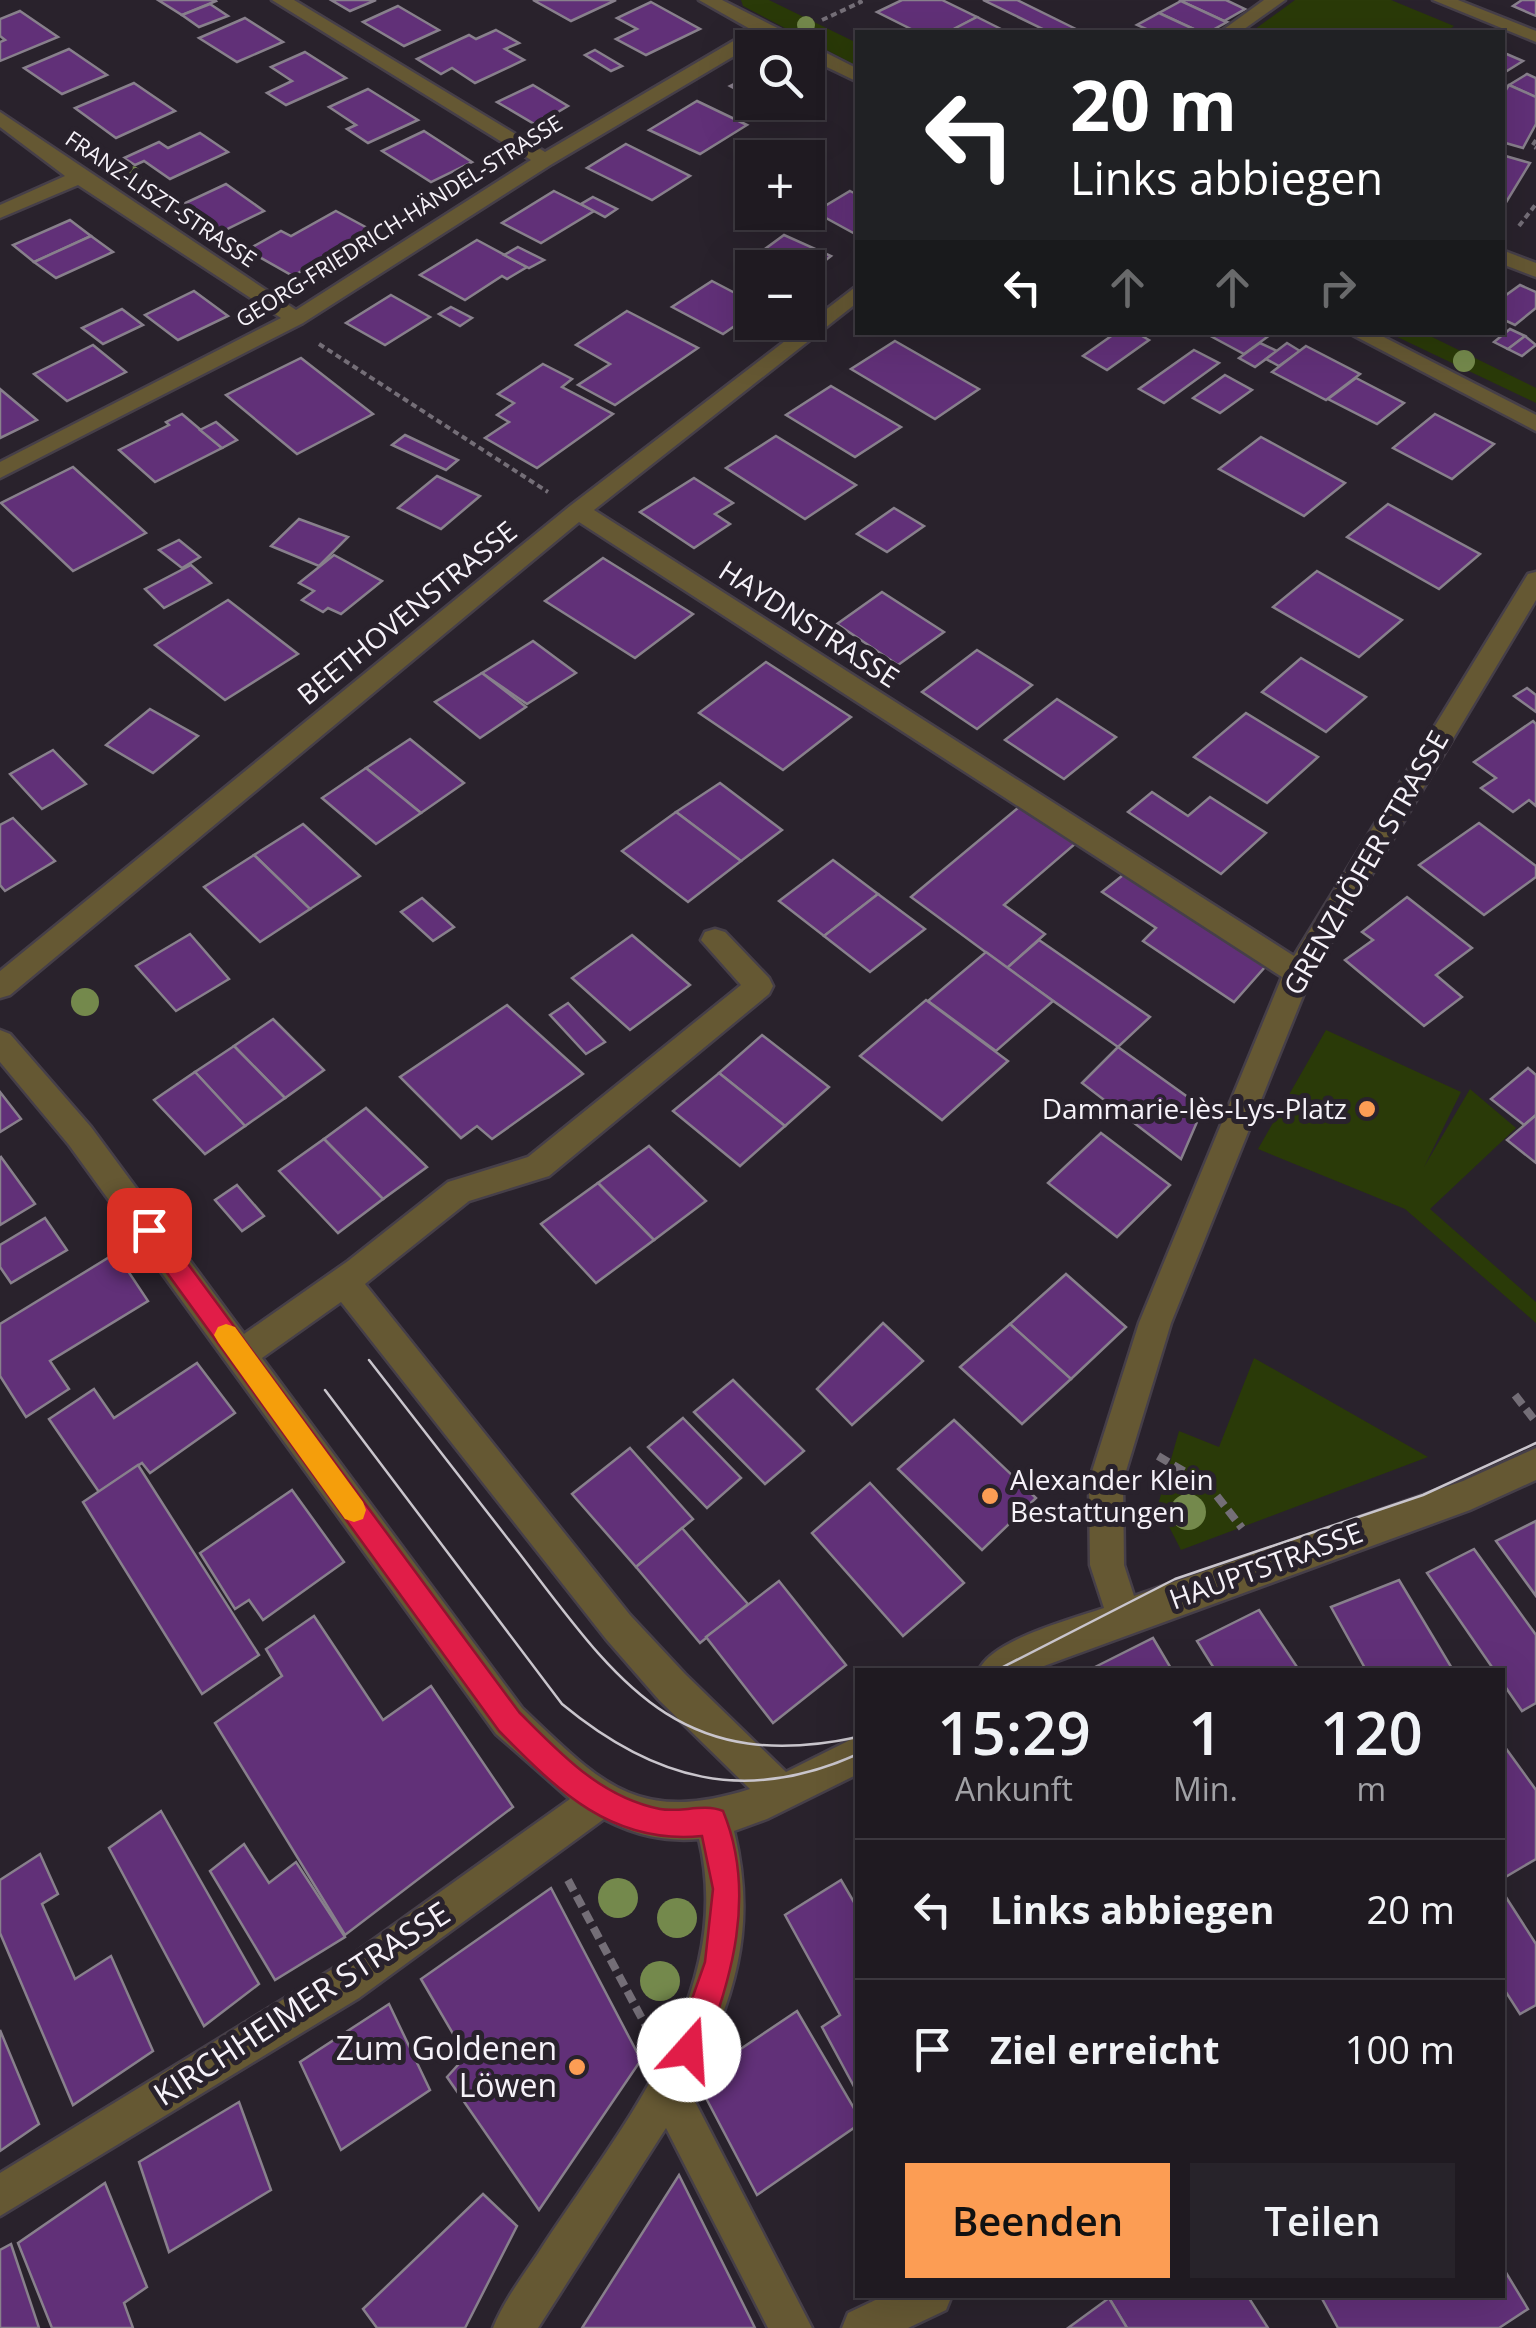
<!DOCTYPE html>
<html lang="de">
<head>
<meta charset="utf-8">
<style>
  :root { --surface:#1f1a21; --page:#27232a; --text:#f1f3f6; --muted:#a1a1a5; --line:#3c383f; --accent:#fc9d54 }
  body { margin:0; font-family:"Open Sans",sans-serif; background:var(--page); color:var(--text); height:100vh; display:flex; flex-direction:column; font-size:38px; white-space:nowrap }
  * { box-sizing:border-box; margin:0 }
  p { font-size:32px; color:var(--muted) }
  .icon { flex:none; width:55px; height:55px; fill:none; stroke:currentColor; stroke-width:2; stroke-linecap:round; stroke-linejoin:round }
  .map { position:relative; flex:1; overflow:hidden }
  .details { position:absolute; left:855px; top:1668px; width:650px; height:630px; display:flex; flex-direction:column; background:var(--surface); border-radius:0px; box-shadow:0 10px 40px #0002,0 0 0 2px var(--line) }
  .details>* { flex:none }
  .guide { position:absolute; left:855px; top:30px; width:650px; height:305px; border-radius:0px; box-shadow:0 10px 40px #0002,0 0 0 2px var(--line); background:#202124; color:#fff; overflow:hidden }
  .controls { position:absolute; left:735px; top:30px; display:grid; gap:20px }
  .controls a { display:grid; place-items:center; width:90px; height:90px; border-radius:0px; background:var(--surface); box-shadow:0 10px 40px #0002,0 0 0 2px var(--line); font-size:50px }
  .pin { position:absolute; display:grid; place-items:center; width:85px; height:85px; color:#fff; margin:-42px; border-radius:20px; box-shadow:0 5px 15px #0006 }
  .me { position:absolute; width:110px; margin:-55px; rotate:19deg; stroke-linejoin:round; filter:drop-shadow(0 0 8px #0008) }
  .turn { display:flex; align-items:center; gap:35px; height:210px; padding:0 50px; font-size:45px }
  .turn .icon { width:130px; height:130px; stroke-width:2.5 }
  .turn b { display:block; font-size:70px; line-height:85px }
  .lanes { display:flex; align-items:center; height:95px; padding:0 50px; background:#0003; justify-content:center; gap:50px; direction:ltr }
  .lanes .off { opacity:.35 }
  .eta { display:flex; justify-content:space-evenly; align-items:center; height:170px; text-align:center }
  .eta b { font-size:60px; font-weight:600; line-height:70px }
  .action { display:flex; gap:20px; margin-top:auto; padding:20px 50px }
  .action a { flex:1; height:115px; border-radius:0px; background:var(--accent); color:#111; font-size:40px; font-weight:600; line-height:115px; text-align:center }
  .action a+a { background:var(--page); color:var(--text) }
  ul { padding:0; list-style:none }
  li { display:flex; align-items:center; gap:30px; height:140px; padding:0 50px; border-top:2px solid var(--line) }
  li div { flex:1 }
  li b { display:block; font-size:38px }
  li em { font-style:normal }
  .map>svg:first-child { display:block }
  .green { fill:#2a3a08 }
  .building { fill:#613078; stroke:#88808c; stroke-width:2.5 }
  .lines { fill:none; stroke-linecap:round; stroke-linejoin:round }
  .minor-casing { stroke:#463f49; stroke-width:5 }
  .path-far1 { stroke:#746e77; stroke-width:4; stroke-dasharray:6 4; stroke-linecap:butt }
  .path { stroke:#746e77; stroke-width:8; stroke-dasharray:12 6; stroke-linecap:butt }
  .minor { fill:#655833; fill-rule:evenodd }
  .tram { stroke:#c9c5cc; stroke-width:2.5 }
  .tree { fill:#74894c }
  .route { fill:#e11d48; stroke:#92132f; stroke-width:2.5 }
  .slow { fill:#f59e0b }
  .poi-dot { fill:#fc9d54; stroke:#29222c; stroke-width:4 }
  .labels { text-anchor:middle; stroke-width:10; stroke-linejoin:round; paint-order:stroke }
  .far-street-label { font-size:22px; fill:#f6f2f9; stroke:#29222c }
  .street-label { font-size:28px; fill:#f6f2f9; stroke:#29222c }
  .poi-label { font-size:28px; fill:#f6f2f9; stroke:#29222c; text-anchor:end }
  .near-street-label { font-size:32px; fill:#f6f2f9; stroke:#29222c }
  .near-poi-label { font-size:32px; fill:#f6f2f9; stroke:#29222c; text-anchor:end }
</style>
</head>
<body>
<div class="map">
<svg width="1536" height="2328" viewBox="0 0 1536 2328">
  <rect width="100%" height="100%" fill="#29222c"/>
  <g class="green">
    <polygon points="741,0 769,0 857,43 857,66 743,6"/>
    <polygon points="1295,0 1391,0 1454,26 1446,32 1251,32"/>
    <polygon points="1389,333 1424,333 1536,388 1536,403"/>
    <polygon points="1326,1030 1461,1092 1424,1167 1470,1089 1516,1128 1430,1209 1536,1302 1536,1323 1405,1209 1258,1149"/>
    <polygon points="1254,1358 1428,1457 1181,1550 1158,1505 1179,1431 1219,1447"/>
  </g>
  <g class="building">
    <polygon points="158,0 215,0 216,1 182,15"/>
    <polygon points="331,0 376,0 350,11"/>
    <polygon points="533,0 616,0 571,21"/>
    <polygon points="902,0 942,0 977,17 948,32 917,32 877,12"/>
    <polygon points="983,0 1017,0 1082,32 1049,32"/>
    <polygon points="1179,0 1226,0 1245,9 1224,21"/>
    <polygon points="1522,0 1536,0 1536,16 1513,6"/>
    <polygon points="1181,1 1224,21 1227,22 1209,32 1200,32 1159,13"/>
    <polygon points="651,2 700,29 646,55 616,39 637,29 617,18"/>
    <polygon points="210,4 228,16 199,27 182,15"/>
    <polygon points="398,6 439,30 404,46 363,22"/>
    <polygon points="20,11 58,37 0,61 0,42 5,40 0,36 0,19"/>
    <polygon points="1159,13 1200,32 1153,32 1137,25"/>
    <polygon points="977,17 1007,32 948,32"/>
    <polygon points="245,18 283,42 237,62 199,38"/>
    <polygon points="496,30 519,43 505,49 524,60 475,83 452,68 441,74 417,59 469,35 476,39"/>
    <polygon points="69,49 107,75 62,94 24,68"/>
    <polygon points="595,50 622,66 611,71 585,55"/>
    <polygon points="305,52 346,78 286,105 267,93 292,81 271,67"/>
    <polygon points="1502,52 1523,61 1502,74"/>
    <polygon points="1527,74 1536,78 1536,97 1509,85"/>
    <polygon points="752,75 752,98 730,86"/>
    <polygon points="134,83 175,111 116,138 75,108"/>
    <polygon points="533,85 568,106 536,125 497,102"/>
    <polygon points="1509,85 1536,97 1536,124 1523,148 1502,142 1502,96"/>
    <polygon points="368,89 418,120 368,143 347,129 356,125 329,107"/>
    <polygon points="697,101 747,125 700,154 649,130"/>
    <polygon points="424,131 472,162 431,182 382,151"/>
    <polygon points="200,133 228,152 170,179 144,161 135,165 124,158 159,142 168,148"/>
    <polygon points="626,144 690,176 652,200 587,168"/>
    <polygon points="1502,155 1530,163 1502,209"/>
    <polygon points="226,184 264,211 219,233 181,205"/>
    <polygon points="554,191 594,211 541,243 502,223"/>
    <polygon points="850,191 858,195 857,235 815,212"/>
    <polygon points="593,197 617,209 605,217 581,204"/>
    <polygon points="336,211 371,230 293,276 247,250 281,231 291,236"/>
    <polygon points="70,220 91,236 34,262 13,245"/>
    <polygon points="784,235 831,256 808,274 808,268 752,269 743,265"/>
    <polygon points="91,236 113,252 56,278 34,262"/>
    <polygon points="477,240 527,267 507,279 502,276 465,300 420,275"/>
    <polygon points="518,247 544,260 529,268 504,255"/>
    <polygon points="712,281 752,302 752,314 723,334 672,307"/>
    <polygon points="1520,285 1536,292 1536,308 1515,325 1502,319 1502,298"/>
    <polygon points="194,291 228,316 178,340 145,315"/>
    <polygon points="391,295 430,317 385,345 346,323"/>
    <polygon points="451,307 472,318 460,326 439,314"/>
    <polygon points="122,309 143,325 103,344 82,328"/>
    <polygon points="627,311 698,348 615,405 578,385 610,364 576,345"/>
    <polygon points="1510,329 1525,336 1508,349 1494,342"/>
    <polygon points="1117,332 1135,332 1149,340 1107,370 1083,356"/>
    <polygon points="1203,332 1274,332 1244,354"/>
    <polygon points="1525,336 1536,345 1522,356 1508,349"/>
    <polygon points="895,341 979,389 935,419 851,369"/>
    <polygon points="1260,343 1277,351 1255,367 1239,358"/>
    <polygon points="1287,343 1300,351 1279,366 1266,359"/>
    <polygon points="93,345 126,372 67,401 34,374"/>
    <polygon points="1306,346 1360,374 1326,400 1272,372"/>
    <polygon points="1194,350 1219,363 1164,403 1139,389"/>
    <polygon points="301,358 373,414 297,454 226,395"/>
    <polygon points="543,364 572,379 562,387 613,414 537,468 485,438 509,422 497,415 514,403 498,394"/>
    <polygon points="1225,375 1252,390 1220,413 1193,398"/>
    <polygon points="1356,378 1404,403 1377,424 1328,399"/>
    <polygon points="831,386 901,427 855,457 786,415"/>
    <polygon points="0,389 37,420 0,438"/>
    <polygon points="182,414 222,448 155,482 119,450 169,425 166,422"/>
    <polygon points="1435,414 1494,444 1452,479 1393,448"/>
    <polygon points="216,422 237,440 222,448 200,430"/>
    <polygon points="405,435 458,460 446,470 392,445"/>
    <polygon points="776,436 856,485 805,519 726,468"/>
    <polygon points="1261,437 1345,483 1304,516 1219,469"/>
    <polygon points="73,467 146,533 73,571 1,503"/>
    <polygon points="437,476 480,496 441,529 398,508"/>
    <polygon points="694,478 733,503 715,514 730,524 694,548 640,512"/>
    <polygon points="1388,504 1480,554 1439,589 1347,537"/>
    <polygon points="894,508 924,526 887,552 857,534"/>
    <polygon points="299,519 348,537 319,566 271,546"/>
    <polygon points="179,540 200,557 182,568 159,550"/>
    <polygon points="334,555 382,581 341,614 328,608 323,612 302,600 314,591 299,583"/>
    <polygon points="603,558 693,614 635,658 545,601"/>
    <polygon points="191,565 211,583 164,608 145,589"/>
    <polygon points="1317,571 1402,620 1359,657 1273,607"/>
    <polygon points="882,592 944,632 898,665 837,624"/>
    <polygon points="228,600 298,654 225,700 155,645"/>
    <polygon points="533,641 576,673 527,704 482,673"/>
    <polygon points="977,650 1032,685 977,729 922,692"/>
    <polygon points="1301,658 1366,697 1326,732 1262,692"/>
    <polygon points="766,662 851,717 783,770 699,713"/>
    <polygon points="482,673 526,707 480,738 435,702"/>
    <polygon points="1527,688 1536,695 1536,712 1514,696"/>
    <polygon points="1057,699 1116,737 1064,779 1005,740"/>
    <polygon points="150,709 198,736 153,773 106,745"/>
    <polygon points="1246,713 1318,757 1267,803 1194,757"/>
    <polygon points="1533,721 1536,724 1536,806 1529,800 1513,812 1481,788 1496,778 1474,762"/>
    <polygon points="410,739 464,783 421,813 366,768"/>
    <polygon points="53,750 86,784 42,809 10,774"/>
    <polygon points="366,768 421,813 376,844 322,798"/>
    <polygon points="720,783 782,830 741,861 676,812"/>
    <polygon points="1152,792 1188,816 1210,797 1266,833 1221,874 1128,812"/>
    <polygon points="1019,807 1075,844 1004,905 1045,934 1007,968 911,897"/>
    <polygon points="676,812 741,861 688,902 622,851"/>
    <polygon points="13,818 55,861 5,891 0,885 0,825"/>
    <polygon points="1479,823 1536,866 1536,877 1484,915 1419,865"/>
    <polygon points="303,824 360,876 310,909 254,855"/>
    <polygon points="254,855 310,909 260,942 204,887"/>
    <polygon points="833,860 878,894 824,936 779,901"/>
    <polygon points="1123,875 1192,919 1265,967 1234,1002 1143,941 1156,928 1102,892"/>
    <polygon points="878,894 925,929 870,972 824,936"/>
    <polygon points="1407,897 1472,948 1436,975 1462,997 1424,1026 1345,960 1373,940 1362,932"/>
    <polygon points="422,898 454,927 433,941 401,912"/>
    <polygon points="190,934 229,979 176,1011 136,966"/>
    <polygon points="632,935 690,985 630,1030 572,978"/>
    <polygon points="1039,940 1150,1017 1118,1047 1007,968"/>
    <polygon points="986,952 1053,1001 996,1051 928,1001"/>
    <polygon points="926,1000 1008,1061 942,1120 860,1056"/>
    <polygon points="568,1003 605,1042 586,1054 550,1015"/>
    <polygon points="507,1005 583,1074 492,1139 477,1126 461,1138 400,1077"/>
    <polygon points="273,1019 324,1070 285,1098 234,1046"/>
    <polygon points="762,1035 829,1087 785,1126 719,1073"/>
    <polygon points="234,1046 285,1098 245,1126 195,1072"/>
    <polygon points="1118,1047 1203,1108 1181,1159 1082,1083"/>
    <polygon points="1528,1068 1536,1075 1536,1115 1524,1125 1491,1099"/>
    <polygon points="195,1072 245,1126 205,1154 154,1100"/>
    <polygon points="719,1073 785,1126 740,1166 673,1111"/>
    <polygon points="0,1092 21,1119 0,1132"/>
    <polygon points="366,1108 427,1167 383,1199 324,1139"/>
    <polygon points="1536,1115 1536,1163 1507,1140"/>
    <polygon points="1101,1133 1170,1185 1117,1237 1048,1183"/>
    <polygon points="324,1139 383,1199 338,1233 279,1171"/>
    <polygon points="649,1146 706,1201 654,1240 598,1183"/>
    <polygon points="1,1157 35,1204 0,1225 0,1158"/>
    <polygon points="598,1183 654,1240 596,1283 541,1224"/>
    <polygon points="237,1185 264,1216 242,1231 215,1200"/>
    <polygon points="45,1218 67,1250 11,1283 0,1267 0,1245"/>
    <polygon points="116,1253 148,1301 50,1361 69,1389 26,1417 0,1376 0,1324"/>
    <polygon points="1066,1274 1126,1327 1071,1379 1010,1324"/>
    <polygon points="883,1323 923,1361 852,1425 817,1389"/>
    <polygon points="1010,1324 1071,1379 1022,1424 960,1367"/>
    <polygon points="197,1363 235,1413 150,1473 142,1463 99,1492 49,1419 94,1389 114,1418"/>
    <polygon points="733,1380 804,1451 765,1484 694,1412"/>
    <polygon points="683,1418 741,1478 707,1508 648,1447"/>
    <polygon points="954,1420 1036,1498 982,1550 898,1469"/>
    <polygon points="630,1448 693,1519 636,1567 572,1494"/>
    <polygon points="138,1465 259,1655 202,1694 83,1502"/>
    <polygon points="870,1483 964,1583 903,1636 812,1533"/>
    <polygon points="292,1490 344,1562 263,1620 249,1600 235,1609 200,1553"/>
    <polygon points="1536,1521 1536,1596 1496,1541"/>
    <polygon points="682,1528 748,1604 700,1643 636,1567"/>
    <polygon points="1474,1549 1536,1635 1536,1703 1522,1711 1502,1682 1502,1670 1494,1670 1427,1573"/>
    <polygon points="1399,1580 1453,1670 1366,1670 1331,1607"/>
    <polygon points="779,1581 846,1665 773,1723 706,1637"/>
    <polygon points="1259,1610 1299,1670 1215,1670 1197,1641"/>
    <polygon points="314,1616 383,1720 431,1686 513,1807 345,1935 215,1723 282,1676 266,1649"/>
    <polygon points="1153,1638 1172,1670 1089,1670"/>
    <polygon points="1502,1743 1536,1790 1536,1859 1502,1879"/>
    <polygon points="161,1811 259,1984 204,2026 109,1848"/>
    <polygon points="244,1844 269,1883 296,1862 345,1937 275,1980 210,1871"/>
    <polygon points="40,1854 58,1894 42,1904 75,1979 111,1956 153,2051 73,2105 0,1933 0,1880"/>
    <polygon points="841,1880 858,1909 858,2094 822,2027 840,2015 785,1915"/>
    <polygon points="551,1888 641,2060 539,2210 447,2077 466,2056 421,1979"/>
    <polygon points="1502,1891 1536,1944 1536,2005 1520,2014 1502,1986"/>
    <polygon points="389,2004 430,2090 341,2150 300,2062"/>
    <polygon points="797,2011 858,2115 858,2125 757,2195 696,2079"/>
    <polygon points="0,2030 39,2124 0,2151"/>
    <polygon points="239,2102 271,2190 169,2252 139,2162"/>
    <polygon points="679,2175 755,2328 582,2328"/>
    <polygon points="105,2183 147,2287 124,2303 133,2328 52,2328 18,2243"/>
    <polygon points="483,2194 517,2226 465,2328 377,2328 363,2309"/>
    <polygon points="11,2244 39,2328 0,2328 0,2250"/>
    <polygon points="1502,2266 1528,2309 1499,2328 1338,2328 1320,2295 1502,2295"/>
    <polygon points="1112,2295 1247,2295 1268,2328 1127,2328 1109,2298"/>
    <polygon points="1109,2298 1127,2328 1068,2328"/>
  </g>
  <g class="lines">
    <defs>
      <g id="minor">
        <polygon points="272,0 294,0 545,152 752,30 699,0 722,0 858,69 858,82 808,58 808,48 786,48 766,37 552,164 303,323 0,478 0,462 281,318 78,185 0,218 0,205 65,176 0,127 0,112 296,310 531,160"/>
        <polygon points="1264,0 1285,0 1240,32 1220,32"/>
        <polygon points="1433,0 1458,0 1536,31 1536,42"/>
        <polygon points="1502,250 1536,263 1536,277 1502,264"/>
        <path d="M858 285V302L594 510 1294 956 1528 574 1536 572V600L1311 976 1171 1323 1123 1481 1124 1565 1134 1596 1463 1481 1536 1448V1480L1470 1510 1033 1670H979C992 1640 1072 1619 1104 1608L1090 1565 1089 1481 1139 1323 1282 977 579 522 10 995 0 998V971L570 506Z"/>
        <polygon points="1347,332 1374,332 1536,415 1536,431"/>
        <path d="M715 929 725 932 769 978 773 986 769 994 549 1176 469 1201 365 1284 630 1615 685 1674 786 1772 858 1736V1774L767 1819 734 1831C758 1930 734 2000 689 2090L812 2328H768L666 2128 538 2328H493C505 2298 527 2271 544 2244 623 2124 736 1992 699 1839 664 1842 635 1835 604 1819L359 1998 0 2216V2173L331 1970 570 1799 496 1734 69 1145 0 1062V1030L10 1034 91 1127 244 1334 348 1261 448 1182 528 1157 741 985 701 940 705 932ZM341 1302 606 1639 659 1700 750 1789C636 1825 601 1783 522 1708L262 1358Z"/>
        <polygon points="886,2295 952,2295 946,2310 908,2328 842,2328 848,2313"/>
      </g>
    </defs>
    <use href="#minor" class="minor-casing"/>
    <g class="path-far1">
      <polyline points="822,20 861,2 857,0"/>
      <polyline points="1536,140 1532,146 1536,148"/>
      <polyline points="1519,226 1536,204"/>
      <polyline points="319,344 548,492"/>
    </g>
    <g class="path">
      <polyline points="1515,1395 1536,1422"/>
      <polyline points="1158,1456 1209,1486 1242,1528"/>
      <polyline points="568,1880 647,2028"/>
    </g>
    <use href="#minor" class="minor"/>
    <g class="tram">
      <path d="M369 1360C419 1424 469 1488 519 1553 617 1681 677 1776 858 1737"/>
      <path d="M325 1390 562 1704C654 1780 745 1805 858 1754"/>
      <polyline points="997,1670 1175,1579 1423,1495 1536,1443"/>
    </g>
  </g>
  <g class="tree">
    <circle cx="806" cy="25" r="9"/>
    <circle cx="132" cy="176" r="10"/>
    <circle cx="1464" cy="361" r="11"/>
    <circle cx="85" cy="1002" r="14"/>
    <circle cx="1188" cy="1512" r="18"/>
    <circle cx="618" cy="1898" r="20"/>
    <circle cx="677" cy="1918" r="20"/>
    <circle cx="660" cy="1981" r="20"/>
  </g>
  <path class="route" d="M149 1219 157 1222 519 1712C560 1753 600 1797 660 1809 681 1813 703 1803 723 1811 757 1893 732 1981 700 2060L689 2065 678 2060 674 2050 705 1962 713 1889 702 1836C612 1845 558 1791 499 1731L141 1237 138 1230 141 1222Z"/>
  <polygon class="slow" points="226,1324 235,1327 363,1502 366,1510 363,1519 354,1522 345,1519 218,1342 214,1335 218,1327"/>
  <g class="poi-dot">
    <circle cx="1367" cy="1109" r="10"/>
    <circle cx="990" cy="1496" r="10"/>
    <circle cx="577" cy="2067" r="10"/>
  </g>
  <g class="labels">
    <g class="far-street-label">
      <text transform="translate(161 199) rotate(34)" y="8">FRANZ-LISZT-STRASSE</text>
      <text transform="translate(399 221) rotate(-32)" y="8">GEORG-FRIEDRICH-HÄNDEL-STRASSE</text>
    </g>
    <g class="street-label">
      <text transform="translate(407 613) rotate(-39)" y="10">BEETHOVENSTRASSE</text>
      <text transform="translate(809 624) rotate(33)" y="10">HAYDNSTRASSE</text>
      <text transform="translate(1366 863) rotate(-60)" y="10">GRENZHÖFER STRASSE</text>
      <text transform="translate(1266 1566) rotate(-20)" y="10">HAUPTSTRASSE</text>
    </g>
    <g class="poi-label">
      <text x="1347" y="1119">Dammarie-lès-Lys-Platz</text>
      <text x="1010" y="1490" text-anchor="start">Alexander Klein<tspan x="1010" dy="32">Bestattungen</tspan></text>
    </g>
    <g class="near-street-label">
      <text transform="translate(302 2004) rotate(-33)" y="11">KIRCHHEIMER STRASSE</text>
    </g>
    <g class="near-poi-label">
      <text x="557" y="2060">Zum Goldenen<tspan x="557" dy="37">Löwen</tspan></text>
    </g>
  </g>
</svg>
<div class="controls">
<a><svg class="icon" aria-label="search" viewBox="0 0 24 24"><circle cx="10" cy="10" r="6"/><path d="M15 15l6 6"/></svg></a>
<a>+</a>
<a>−</a>
</div>
<div class="pin" style="left:149px;top:1230px;background:#d93025"><svg class="icon" aria-label="arrive" viewBox="0 0 24 24"><path d="M6 21V4h12l-3 4 3 4H6"/></svg></div>
<svg class="me" style="left:689px;top:2050px" viewBox="-20 -20 40 40"><circle r="19" fill="#fff"/><path d="M0-13L10 11 0 6-10 11z" fill="#e11d48"/></svg>
<div class="guide">
<div class="turn"><svg class="icon" aria-label="left" viewBox="0 0 24 24"><path d="M17 20v-9H6M10 6l-5 5 5 5"/></svg><div><b>20 m</b>Links abbiegen</div></div>
<div class="lanes"><svg class="icon" aria-label="left" viewBox="0 0 24 24"><path d="M17 20v-9H6M10 6l-5 5 5 5"/></svg><svg class="icon off" aria-label="ahead" viewBox="0 0 24 24"><path d="M12 20V5M6 11l6-6 6 6"/></svg><svg class="icon off" aria-label="ahead" viewBox="0 0 24 24"><path d="M12 20V5M6 11l6-6 6 6"/></svg><svg class="icon off" aria-label="right" viewBox="0 0 24 24"><path d="M7 20v-9h11M14 6l5 5-5 5"/></svg></div>
</div>
<section class="details">
<div class="eta">
<div><b>15:29</b><p>Ankunft</p></div>
<div><b>1</b><p>Min.</p></div>
<div><b>120</b><p>m</p></div>
</div>
<ul>
<li><svg class="icon" aria-label="left" viewBox="0 0 24 24"><path d="M17 20v-9H6M10 6l-5 5 5 5"/></svg><div><b>Links abbiegen</b></div><em>20 m</em></li>
<li><svg class="icon" aria-label="arrive" viewBox="0 0 24 24"><path d="M6 21V4h12l-3 4 3 4H6"/></svg><div><b>Ziel erreicht</b></div><em>100 m</em></li>
</ul>
<div class="action"><a>Beenden</a><a>Teilen</a></div>
</section>
</div>
</body>
</html>
